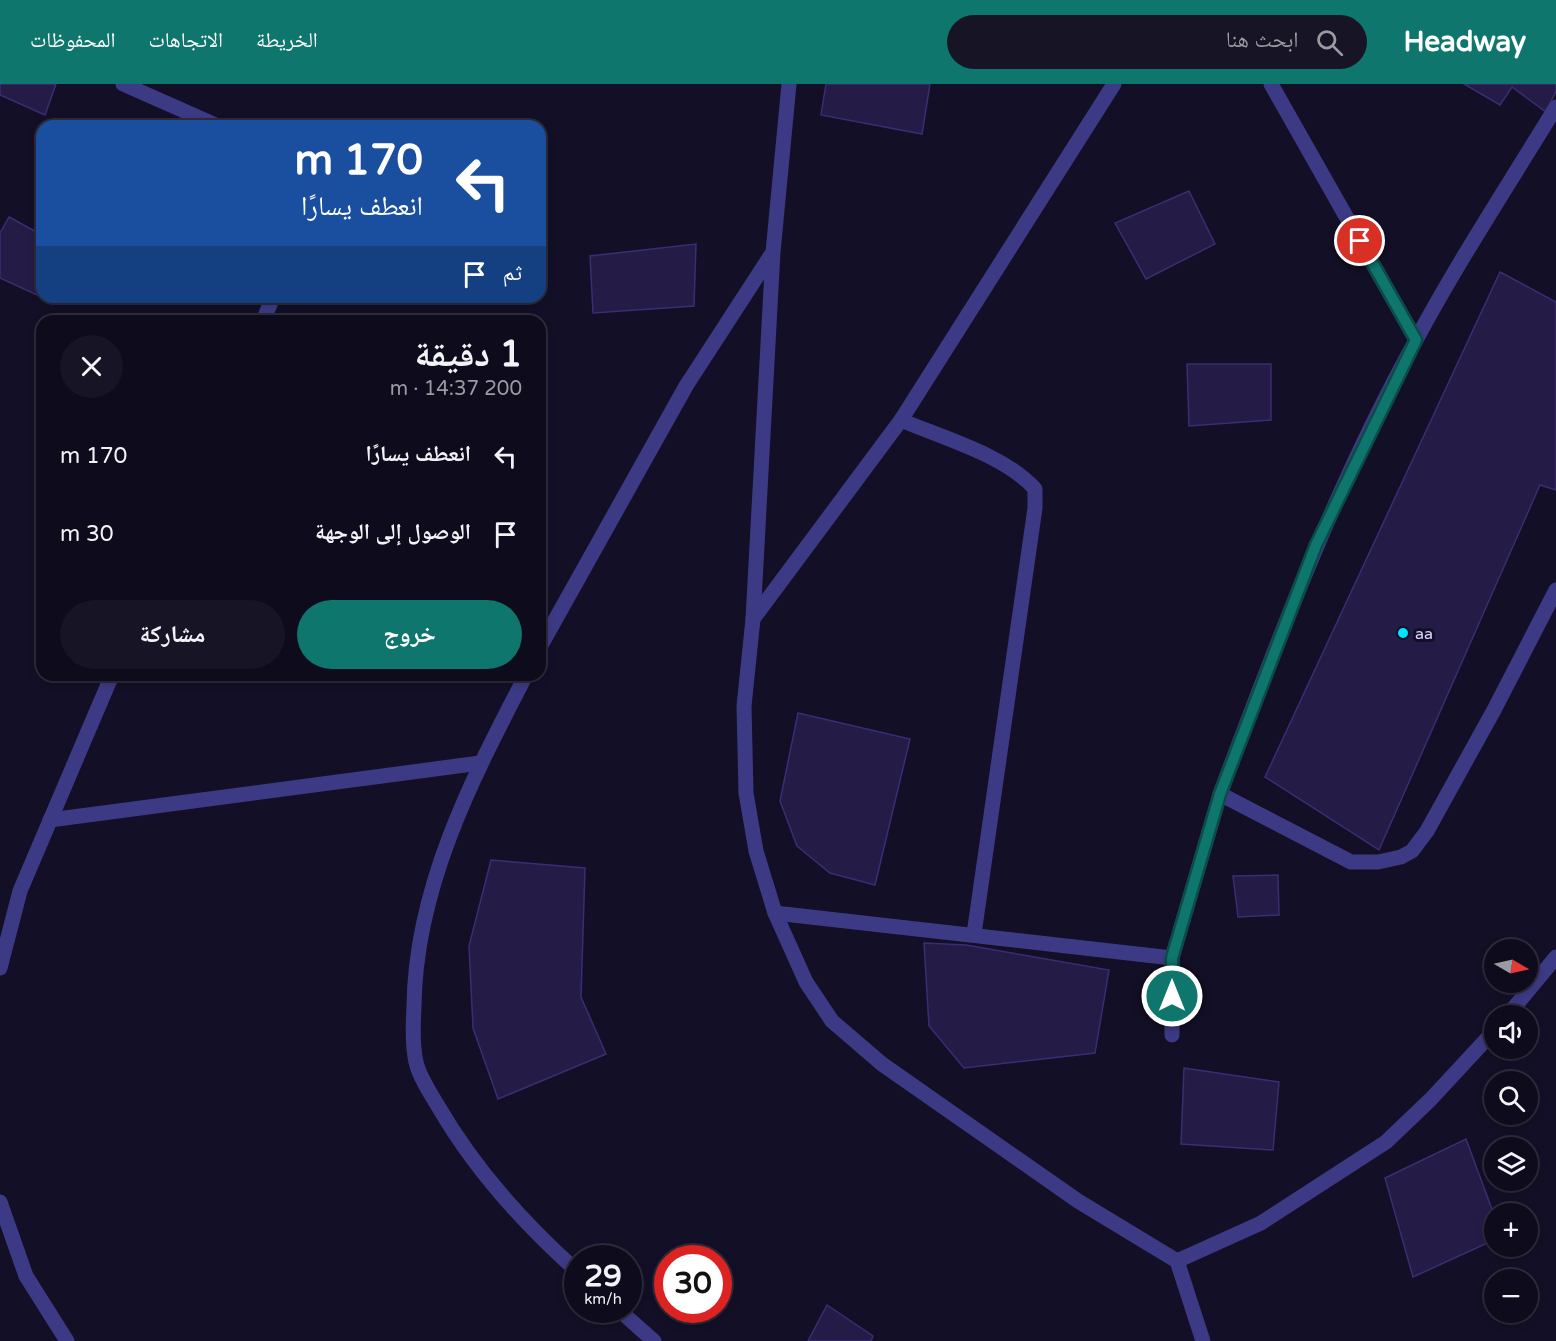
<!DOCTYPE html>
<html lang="ar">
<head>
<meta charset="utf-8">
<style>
  :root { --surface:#0e0b1c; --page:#171425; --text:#f1f3f6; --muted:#9b9ba3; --line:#2e2b3b; --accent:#0f766e }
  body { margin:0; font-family:"Varela Round","Noto Naskh Arabic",sans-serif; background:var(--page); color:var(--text); direction:rtl; height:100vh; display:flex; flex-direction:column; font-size:22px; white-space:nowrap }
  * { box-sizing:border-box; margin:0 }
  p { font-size:20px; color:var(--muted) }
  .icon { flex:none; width:33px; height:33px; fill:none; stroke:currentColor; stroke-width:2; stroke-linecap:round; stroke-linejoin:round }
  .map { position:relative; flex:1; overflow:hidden; direction:ltr }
  .panel { position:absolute; left:36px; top:231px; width:510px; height:366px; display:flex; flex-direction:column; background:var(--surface); border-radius:18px; box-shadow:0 3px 9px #0003,0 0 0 2px var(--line); direction:rtl }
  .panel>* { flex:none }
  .hud { position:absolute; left:36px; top:36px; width:510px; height:183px; border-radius:18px; box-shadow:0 3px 9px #0003,0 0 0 2px var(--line); direction:rtl; background:#1a4fa0; color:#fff; overflow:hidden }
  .needle { width:39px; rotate:99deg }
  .controls { position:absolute; left:1484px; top:855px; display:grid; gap:12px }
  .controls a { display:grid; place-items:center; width:54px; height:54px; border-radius:50%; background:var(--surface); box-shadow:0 3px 9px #0003,0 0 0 2px var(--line); font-size:30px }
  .speed { position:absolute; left:564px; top:1161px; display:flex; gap:12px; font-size:30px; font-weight:700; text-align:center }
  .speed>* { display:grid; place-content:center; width:78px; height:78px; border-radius:50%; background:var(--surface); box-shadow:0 3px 9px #0003,0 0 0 2px var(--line); line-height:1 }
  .speed small { font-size:15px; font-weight:400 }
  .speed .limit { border:9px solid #d22; background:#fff; color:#111 }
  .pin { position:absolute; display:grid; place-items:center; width:51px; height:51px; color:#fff; margin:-26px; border:3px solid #fff; border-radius:50%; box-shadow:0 2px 6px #0007 }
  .me { position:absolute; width:66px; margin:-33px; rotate:0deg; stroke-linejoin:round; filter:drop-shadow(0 0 4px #0008) }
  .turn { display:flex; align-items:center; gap:21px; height:126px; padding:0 24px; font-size:27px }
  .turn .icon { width:78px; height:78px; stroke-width:2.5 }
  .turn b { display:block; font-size:42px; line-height:51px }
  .then { display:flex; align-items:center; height:57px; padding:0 24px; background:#0003; gap:12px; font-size:22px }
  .round { display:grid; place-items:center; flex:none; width:63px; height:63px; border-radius:32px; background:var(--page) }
  .head { display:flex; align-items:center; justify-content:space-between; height:102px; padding:0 24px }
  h1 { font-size:36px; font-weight:700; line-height:45px }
  .primary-button { display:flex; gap:12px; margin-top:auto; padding:12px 24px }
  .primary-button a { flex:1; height:69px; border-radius:36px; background:var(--accent); color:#fff; font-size:24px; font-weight:700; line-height:69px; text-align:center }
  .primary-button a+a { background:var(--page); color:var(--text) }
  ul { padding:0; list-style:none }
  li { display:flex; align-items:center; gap:18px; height:78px; padding:0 24px }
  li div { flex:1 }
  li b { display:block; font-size:22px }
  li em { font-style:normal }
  header { display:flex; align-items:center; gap:36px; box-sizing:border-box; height:84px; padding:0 30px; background:var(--accent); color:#fff }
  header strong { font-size:28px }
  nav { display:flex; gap:33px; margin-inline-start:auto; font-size:21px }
  .search { width:420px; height:54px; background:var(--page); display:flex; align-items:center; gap:15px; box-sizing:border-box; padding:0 21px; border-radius:33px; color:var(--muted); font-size:22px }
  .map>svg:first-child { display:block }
  .building { fill:#241b47; stroke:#3b2d73; stroke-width:1.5 }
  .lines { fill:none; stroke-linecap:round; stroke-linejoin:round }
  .street { stroke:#3d3a85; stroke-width:15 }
  .route-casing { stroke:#0a4d48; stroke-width:15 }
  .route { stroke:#0f766e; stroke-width:10 }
  .poi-dot { fill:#00e5ff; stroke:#130f26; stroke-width:2 }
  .labels { text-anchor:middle; stroke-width:6; stroke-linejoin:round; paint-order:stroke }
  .poi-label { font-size:16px; fill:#d9d4ff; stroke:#130f26; text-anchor:start }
</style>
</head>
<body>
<header>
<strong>Headway</strong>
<div class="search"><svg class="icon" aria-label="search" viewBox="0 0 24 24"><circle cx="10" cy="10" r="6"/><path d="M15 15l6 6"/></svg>ابحث هنا</div>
<nav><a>الخريطة</a><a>الاتجاهات</a><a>المحفوظات</a></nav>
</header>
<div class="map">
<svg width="1556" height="1257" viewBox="0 0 1556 1257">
  <rect width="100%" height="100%" fill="#130f26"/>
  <g class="building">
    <polygon points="0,0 56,0 45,31 0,11"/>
    <polygon points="826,0 930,0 922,50 821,31"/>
    <polygon points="1464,0 1556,0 1556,7 1546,28 1512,3 1500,21"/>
    <polygon points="1189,107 1215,160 1146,195 1115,139"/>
    <polygon points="9,133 42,151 42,213 51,213 50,217 0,194 0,149"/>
    <polygon points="696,160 694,222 593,229 590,172"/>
    <polygon points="1500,188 1556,218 1556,406 1540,401 1379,766 1265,693"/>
    <polygon points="1187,280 1271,280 1271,336 1189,342"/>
    <polygon points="798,629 910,655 875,801 830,789 797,762 780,717"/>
    <polygon points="491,776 585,784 581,913 606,970 498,1015 473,944 469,862"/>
    <polygon points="1278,791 1279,831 1238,833 1233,792"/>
    <polygon points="924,859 966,861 1109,886 1095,969 964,984 929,942"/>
    <polygon points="1184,984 1279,998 1273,1066 1181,1060"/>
    <polygon points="1466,1055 1494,1131 1494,1156 1413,1193 1385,1094"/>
    <polygon points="827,1221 873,1252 871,1257 808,1257"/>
  </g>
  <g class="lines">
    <g class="street">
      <polyline points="123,0 218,42"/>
      <polyline points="789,0 773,168 753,535 744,622 746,709 756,767 775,829 806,898 832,937 882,980 1078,1117 1177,1177 1203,1257"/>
      <polyline points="1271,0 1416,256"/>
      <path d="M1556 23C1509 100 1459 176 1416 256 1336 401 1278 555 1220 710L1351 778H1378L1401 773 1412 767 1427 747 1494 626 1556 506"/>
      <polyline points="263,237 273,213"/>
      <path d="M901 336C942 354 1005 371 1035 405V424L974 850"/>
      <polyline points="753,535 901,336 1114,0"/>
      <polyline points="540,563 686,302 771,171"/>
      <path d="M526 591C472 695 415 804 414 923 413 940 412 961 416 978 419 992 430 1009 438 1022 475 1086 523 1139 578 1188"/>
      <polyline points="50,736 480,679"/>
      <polyline points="775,829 1172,874"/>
      <polyline points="0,884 20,807 112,591"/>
      <polyline points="1507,932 1556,873"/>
      <polyline points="1172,951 1172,874 1220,710"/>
      <polyline points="0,1118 26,1192 67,1257"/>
      <polyline points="1177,1177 1261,1139 1386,1058 1431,1015 1494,947"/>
      <polyline points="619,1226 654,1257"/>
    </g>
  </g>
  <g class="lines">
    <defs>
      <polyline id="route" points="1172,912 1172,874 1220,710 1316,461 1416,256 1360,157"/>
    </defs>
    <use href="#route" class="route-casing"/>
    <use href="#route" class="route"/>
  </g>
  <circle class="poi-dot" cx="1403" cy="549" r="6"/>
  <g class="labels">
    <g class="poi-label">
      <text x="1415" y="555">aa</text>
    </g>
  </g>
</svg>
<div class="controls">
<a><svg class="needle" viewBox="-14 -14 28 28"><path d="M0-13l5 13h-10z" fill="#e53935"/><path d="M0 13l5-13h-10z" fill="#9b9ba3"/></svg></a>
<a><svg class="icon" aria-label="sound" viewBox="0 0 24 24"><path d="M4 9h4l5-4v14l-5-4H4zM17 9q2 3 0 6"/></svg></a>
<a><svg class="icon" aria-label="search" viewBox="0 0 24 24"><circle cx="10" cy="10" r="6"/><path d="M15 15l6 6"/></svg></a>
<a><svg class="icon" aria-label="layers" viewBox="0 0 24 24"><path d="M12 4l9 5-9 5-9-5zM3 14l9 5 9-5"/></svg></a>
<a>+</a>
<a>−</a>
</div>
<div class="speed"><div>29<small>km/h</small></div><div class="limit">30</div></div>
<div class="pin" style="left:1360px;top:157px;background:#d93025"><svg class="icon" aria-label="arrive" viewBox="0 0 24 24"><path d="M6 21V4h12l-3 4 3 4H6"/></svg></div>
<svg class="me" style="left:1172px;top:912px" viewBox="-20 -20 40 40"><circle r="17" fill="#0f766e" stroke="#fff" stroke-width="3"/><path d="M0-11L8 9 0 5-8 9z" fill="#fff"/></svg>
<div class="hud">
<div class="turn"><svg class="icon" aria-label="left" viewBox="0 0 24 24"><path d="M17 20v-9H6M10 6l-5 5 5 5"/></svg><div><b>170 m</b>انعطف يسارًا</div></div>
<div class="then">ثم<svg class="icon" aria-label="arrive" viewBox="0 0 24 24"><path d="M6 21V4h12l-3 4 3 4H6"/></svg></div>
</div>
<section class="panel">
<div class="head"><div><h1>1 دقيقة</h1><p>200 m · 14:37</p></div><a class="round"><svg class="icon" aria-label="close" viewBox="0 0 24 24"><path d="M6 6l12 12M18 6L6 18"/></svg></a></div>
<ul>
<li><svg class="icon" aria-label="left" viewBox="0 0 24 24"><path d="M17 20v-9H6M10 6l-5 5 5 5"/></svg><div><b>انعطف يسارًا</b></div><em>170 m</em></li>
<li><svg class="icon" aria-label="arrive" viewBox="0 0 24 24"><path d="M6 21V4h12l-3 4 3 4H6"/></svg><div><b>الوصول إلى الوجهة</b></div><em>30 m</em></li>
</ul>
<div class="primary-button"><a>خروج</a><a>مشاركة</a></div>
</section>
</div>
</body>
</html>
